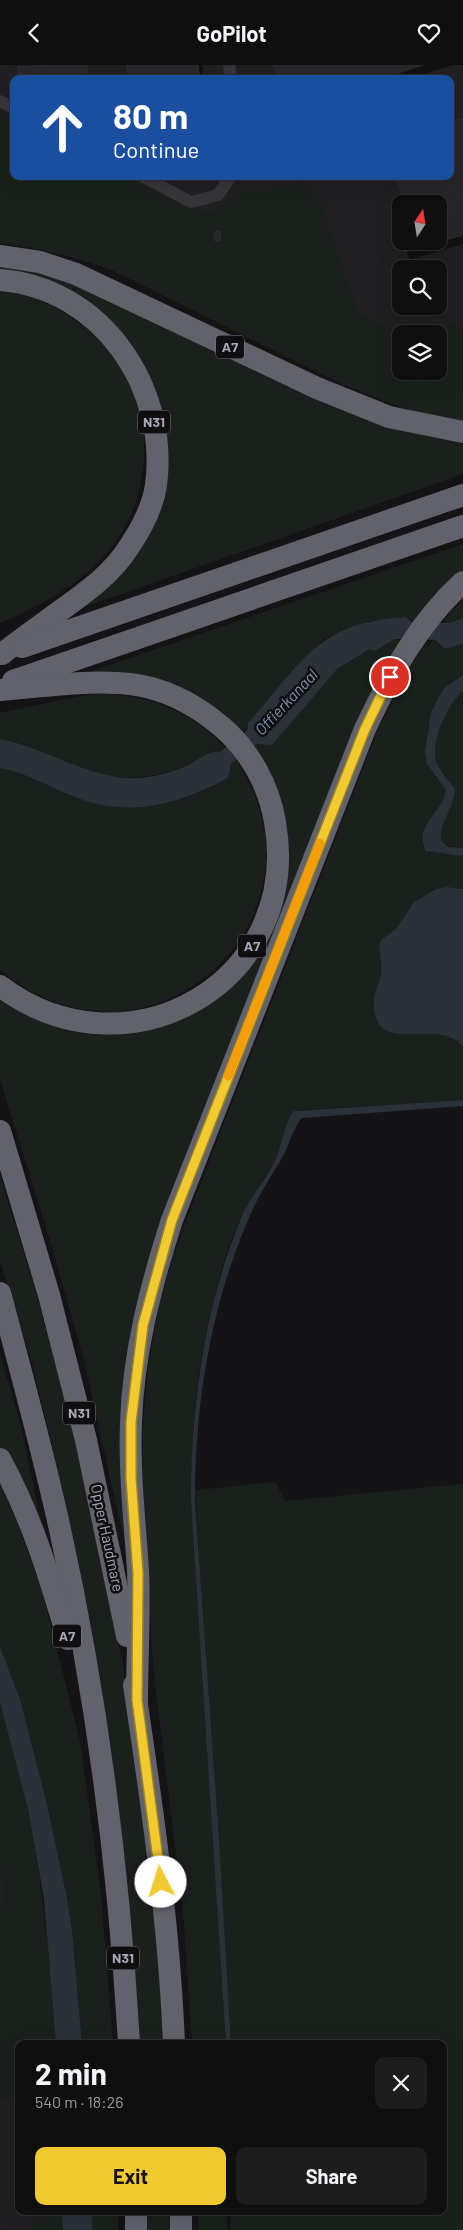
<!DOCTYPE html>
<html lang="en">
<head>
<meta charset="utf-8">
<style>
  :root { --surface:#0f0f10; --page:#1d1d1e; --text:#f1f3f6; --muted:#9b9c9f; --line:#2f2f30; --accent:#f1ca31 }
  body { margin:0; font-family:Barlow,sans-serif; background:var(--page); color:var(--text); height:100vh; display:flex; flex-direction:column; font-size:19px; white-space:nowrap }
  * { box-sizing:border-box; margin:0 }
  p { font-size:16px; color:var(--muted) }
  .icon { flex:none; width:28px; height:28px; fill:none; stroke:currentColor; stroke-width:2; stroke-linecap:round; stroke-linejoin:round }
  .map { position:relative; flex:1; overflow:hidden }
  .sheet { position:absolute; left:15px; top:1975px; width:432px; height:175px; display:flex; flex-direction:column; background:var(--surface); border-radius:10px; box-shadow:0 5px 20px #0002,0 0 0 1px var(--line) }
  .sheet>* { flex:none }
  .guide { position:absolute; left:10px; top:10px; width:444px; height:105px; border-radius:10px; box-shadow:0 5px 20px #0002,0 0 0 1px var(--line); background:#1a4fa0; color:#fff; overflow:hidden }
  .needle { width:32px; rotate:12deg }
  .fabs { position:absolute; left:392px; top:130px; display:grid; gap:10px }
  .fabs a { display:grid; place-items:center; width:55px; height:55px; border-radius:10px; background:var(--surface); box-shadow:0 5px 20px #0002,0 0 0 1px var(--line); font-size:25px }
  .pin { position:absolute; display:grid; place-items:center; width:42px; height:42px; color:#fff; margin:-21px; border:2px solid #fff; border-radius:50%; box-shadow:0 1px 5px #0007 }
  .me { position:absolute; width:55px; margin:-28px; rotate:355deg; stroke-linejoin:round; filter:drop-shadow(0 0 4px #0008) }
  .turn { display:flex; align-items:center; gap:18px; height:105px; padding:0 20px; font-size:22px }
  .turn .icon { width:65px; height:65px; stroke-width:2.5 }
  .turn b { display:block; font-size:35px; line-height:42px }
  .round { display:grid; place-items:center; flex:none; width:52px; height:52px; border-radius:10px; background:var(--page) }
  .headline { display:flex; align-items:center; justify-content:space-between; height:85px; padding:0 20px }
  h1 { font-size:30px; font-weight:700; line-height:38px }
  .primary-button { display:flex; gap:10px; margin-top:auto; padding:10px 20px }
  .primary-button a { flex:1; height:58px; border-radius:10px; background:var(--accent); color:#111; font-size:20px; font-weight:700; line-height:58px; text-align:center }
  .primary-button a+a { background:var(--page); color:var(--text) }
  header { display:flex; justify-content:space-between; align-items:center; height:65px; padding:0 20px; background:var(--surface); font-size:22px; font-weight:700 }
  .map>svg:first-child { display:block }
  .built { fill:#202023; fill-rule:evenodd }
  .green { fill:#1a211c }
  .water { fill:#2a3139 }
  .shadow { fill:#0007 }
  .building { fill:#27272a; stroke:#2e2e32 }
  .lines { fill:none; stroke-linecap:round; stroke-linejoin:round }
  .street { stroke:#35353b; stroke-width:12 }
  .highway { stroke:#61626c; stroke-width:22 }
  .route-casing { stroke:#9d8320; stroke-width:12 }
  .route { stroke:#f1ca31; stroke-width:9 }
  .slow { stroke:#f59e0b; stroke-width:9 }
  .labels { text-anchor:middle; stroke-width:5; stroke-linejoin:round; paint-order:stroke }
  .shield { fill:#0f0f11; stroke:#797a84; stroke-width:1 }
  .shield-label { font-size:14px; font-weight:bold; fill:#a6a8b6 }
  .street-label { font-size:15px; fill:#a6a8b6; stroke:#0f0f11 }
  .water-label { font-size:16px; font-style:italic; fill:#7c91b1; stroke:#0f0f11 }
</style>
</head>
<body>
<header><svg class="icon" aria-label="back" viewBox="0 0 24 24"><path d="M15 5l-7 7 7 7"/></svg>GoPilot<svg class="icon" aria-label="heart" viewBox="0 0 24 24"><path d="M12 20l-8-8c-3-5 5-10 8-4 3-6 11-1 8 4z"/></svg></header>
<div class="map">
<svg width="463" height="2165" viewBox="0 0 463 2165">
  <rect width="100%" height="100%" fill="#141416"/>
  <g class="built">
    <path d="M0 0H463V327L439 306V269H401V297L19 111H450V14H14V109L0 102ZM401 139H439V176H401ZM401 204H439V241H401Z"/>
    <polygon points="0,1608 56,1979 19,1979 19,2146 74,2146 76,2165 0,2165"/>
  </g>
  <g class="green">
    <path d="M0 45 14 52V111H125L171 136 209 148 227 138 239 126H268L301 117 318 132 358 247 401 273V306H439V275L449 258 463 266V357L415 348 335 316 114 206C76 192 40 183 0 178Z"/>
    <polygon points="0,198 44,203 423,370 463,379 463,409 79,544 153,446 140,302 20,208 0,204"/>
    <path d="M0 222C64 236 118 278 140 342 145 357 144 378 144 394 142 424 133 451 116 476 88 515 44 540 0 558Z"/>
    <polygon points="463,479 463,508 413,557 406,552 369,556 324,574 293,604 241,670 227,657 83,609"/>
    <polygon points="463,534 463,553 451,558 445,558 446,556 443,556"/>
    <polygon points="395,574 403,576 150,1208 129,1496 83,1292 52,1182 0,1014 0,929 42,953 199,939 280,828 252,684 337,604 370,584 375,586"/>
    <path d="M433 575 445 584 463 579V610C433 626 418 675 432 706 435 713 442 718 446 725V731L424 765 423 782 429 787 463 790V824L447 822 436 824 414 837 396 864 380 878 382 907 380 915 426 968 450 971 463 982V1035L298 1045C284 1060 284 1079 274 1097 265 1115 251 1131 242 1150 223 1189 213 1236 204 1279 185 1371 195 1464 200 1557 207 1697 218 1838 226 1979H192L183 1846 153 1602 143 1413V1362L148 1301 159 1241 173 1191 194 1135 377 667 407 607 425 579 429 582Z"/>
    <path d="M463 626V783C453 783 447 782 441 775L440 765 455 732C452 726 451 719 447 713 444 708 439 703 436 697 430 678 448 638 463 626Z"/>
    <path d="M105 629C153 631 192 648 226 683L220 687 213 686C172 712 125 721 78 703 52 692 29 679 0 674V648L79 631Z"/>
    <path d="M236 695C341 853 148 1028 0 905V703C27 708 49 722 75 732 91 738 106 740 123 740 169 742 188 735 228 713L231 699Z"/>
    <path d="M0 1110C15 1161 32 1212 46 1264 74 1361 95 1460 115 1559 142 1697 155 1838 165 1979H139L52 1381 32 1298 0 1196Z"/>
    <polygon points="0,1290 20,1357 43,1466 0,1382"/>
    <polygon points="0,1417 20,1464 42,1526 80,1676 101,1829 113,1979 82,1979 72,1865 67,1833 47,1739 20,1634 0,1582"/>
    <polygon points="275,1417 285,1436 463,1419 463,2165 230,2165 231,2146 444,2146 444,1979 231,1979 195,1425"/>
    <path d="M0 1637C37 1747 47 1864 56 1979H19V2032L0 2035V1840L5 1839 0 1804Z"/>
    <polygon points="45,2146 62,2146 63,2165 31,2165 32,2159 46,2157"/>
    <rect x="92" y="2146" width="26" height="19"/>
    <polygon points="145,2146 171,2146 172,2165 145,2165"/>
    <polygon points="198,2146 227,2146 227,2165 199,2165"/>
  </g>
  <g class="water">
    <path d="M406 552 411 557 451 558 463 553V579L445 584 435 575 395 574 375 586 370 584 337 604 272 680 257 679 231 699 228 713C179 740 129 753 75 732 49 722 27 708 0 703V674C44 682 81 710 127 713 146 714 168 709 186 701 197 696 208 685 220 687L247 665 248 658C302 598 316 557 406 552Z"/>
    <path d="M463 610V626C448 638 429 679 437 698 441 707 449 716 455 724 455 743 439 756 441 775L448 782 463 783V790L460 791 426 786C412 762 444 746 446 725L427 699 425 686 431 648 439 632 444 623Z"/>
    <path d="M447 822 463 824V982C438 950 375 994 374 939 373 929 379 920 381 909 383 898 377 886 381 875L396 864 414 837 436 824Z"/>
    <path d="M463 1035V1041L302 1053C295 1059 288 1083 282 1093 272 1110 260 1128 252 1146 211 1238 195 1336 195 1436L219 1775 231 1979H226L191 1436C191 1341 204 1243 241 1153 249 1132 266 1116 275 1095 282 1081 285 1056 294 1046Z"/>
    <polygon points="0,1582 20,1634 47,1739 67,1833 72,1865 82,1979 56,1979 44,1834 28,1744 0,1637"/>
    <polygon points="62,2146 92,2146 92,2165 63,2165"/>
  </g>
  <g class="shadow">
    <polygon points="128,0 202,0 203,14 129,14"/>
    <polygon points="275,0 452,0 410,14 281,14"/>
    <polygon points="463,55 463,179 410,195 403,179 439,176 439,139 450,111 450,58"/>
  </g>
  <g class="building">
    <polygon points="48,0 87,0 88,14 19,14 18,2"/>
    <polygon points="127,0 198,0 199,9 128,14"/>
    <polygon points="273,0 423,0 395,9 396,14 322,14 321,11 314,14 280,14"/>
    <polygon points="463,53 463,170 405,187 402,178 405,176 439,176 439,139 404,139 396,111 450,111 450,57"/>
    <polygon points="401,145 401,164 396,147"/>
    <polygon points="220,166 221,175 215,176 214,167"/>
  </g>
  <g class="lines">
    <g class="street">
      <polyline points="229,0 231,14"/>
      <polyline points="0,36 14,43"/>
      <polyline points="142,111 191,137 218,130 231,111"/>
    </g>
    <g class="highway">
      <polyline points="0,191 40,197 76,209 317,323 389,352 463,367"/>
      <path d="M0 215C102 223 169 323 156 420 153 442 141 464 129 482 111 510 86 527 60 546 41 560 21 574 2 589"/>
      <polyline points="22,582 463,430"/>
      <polyline points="13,616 463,461"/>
      <path d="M0 625C40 622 91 614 130 619 165 623 196 640 222 662 250 686 269 721 275 757 303 917 128 1017 0 921"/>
      <polyline points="0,1066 49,1230 86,1375 127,1571"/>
      <path d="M0 1228C20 1302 40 1376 57 1451 96 1624 119 1802 129 1979"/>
      <path d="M0 1394C32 1453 49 1510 68 1574"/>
      <path d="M134 1620C152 1739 169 1858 174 1979"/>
      <path d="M137 1635C137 1593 140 1549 138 1506 135 1457 129 1408 131 1358 133 1289 151 1220 172 1155L365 664C391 609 418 558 463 517"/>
      <polyline points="136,2146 136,2165"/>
      <polyline points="181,2165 181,2146"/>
    </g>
  </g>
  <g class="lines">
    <defs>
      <polyline id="route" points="161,1817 137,1635 138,1508 131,1413 131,1357 143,1260 172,1155 365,664 390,612"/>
    </defs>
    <use href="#route" class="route-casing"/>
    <use href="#route" class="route"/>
    <polyline class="slow" points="228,1011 320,778"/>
  </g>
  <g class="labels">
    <g class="shield">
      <rect x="216" y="270.5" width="28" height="23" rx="4"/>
      <rect x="138" y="345.5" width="32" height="23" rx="4"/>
      <rect x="238" y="869.5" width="28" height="23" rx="4"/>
      <rect x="63" y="1336.5" width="32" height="23" rx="4"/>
      <rect x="53" y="1559.5" width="28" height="23" rx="4"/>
      <rect x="107" y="1881.5" width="32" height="23" rx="4"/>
    </g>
    <g class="shield-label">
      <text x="230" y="287">A7</text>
      <text x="154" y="362">N31</text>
      <text x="252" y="886">A7</text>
      <text x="79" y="1353">N31</text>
      <text x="67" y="1576">A7</text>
      <text x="123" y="1898">N31</text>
    </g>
    <g class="street-label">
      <text transform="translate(107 1473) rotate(78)" y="5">Opper Haudmare</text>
    </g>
    <g class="water-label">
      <text transform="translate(286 637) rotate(-47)" y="6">Offierkanaal</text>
    </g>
  </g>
</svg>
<div class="fabs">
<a><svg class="needle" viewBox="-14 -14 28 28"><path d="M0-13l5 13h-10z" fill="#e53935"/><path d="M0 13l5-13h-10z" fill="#9b9c9f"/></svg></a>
<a><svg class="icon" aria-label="search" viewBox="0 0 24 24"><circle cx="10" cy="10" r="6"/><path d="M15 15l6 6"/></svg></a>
<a><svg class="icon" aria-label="layers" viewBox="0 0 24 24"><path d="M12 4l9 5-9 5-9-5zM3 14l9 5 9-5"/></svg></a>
</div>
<div class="pin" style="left:390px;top:612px;background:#d93025"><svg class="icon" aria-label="arrive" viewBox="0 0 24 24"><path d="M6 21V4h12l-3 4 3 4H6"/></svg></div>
<svg class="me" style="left:161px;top:1817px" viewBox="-20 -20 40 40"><circle r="19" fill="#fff"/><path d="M0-13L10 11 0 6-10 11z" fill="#f1ca31"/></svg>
<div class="guide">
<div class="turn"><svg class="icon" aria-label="ahead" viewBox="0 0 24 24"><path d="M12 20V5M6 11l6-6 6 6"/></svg><div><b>80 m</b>Continue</div></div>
</div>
<section class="sheet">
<div class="headline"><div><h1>2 min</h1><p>540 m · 18:26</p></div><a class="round"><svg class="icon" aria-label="close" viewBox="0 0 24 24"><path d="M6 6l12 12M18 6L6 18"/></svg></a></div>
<div class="primary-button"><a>Exit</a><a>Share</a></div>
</section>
</div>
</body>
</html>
